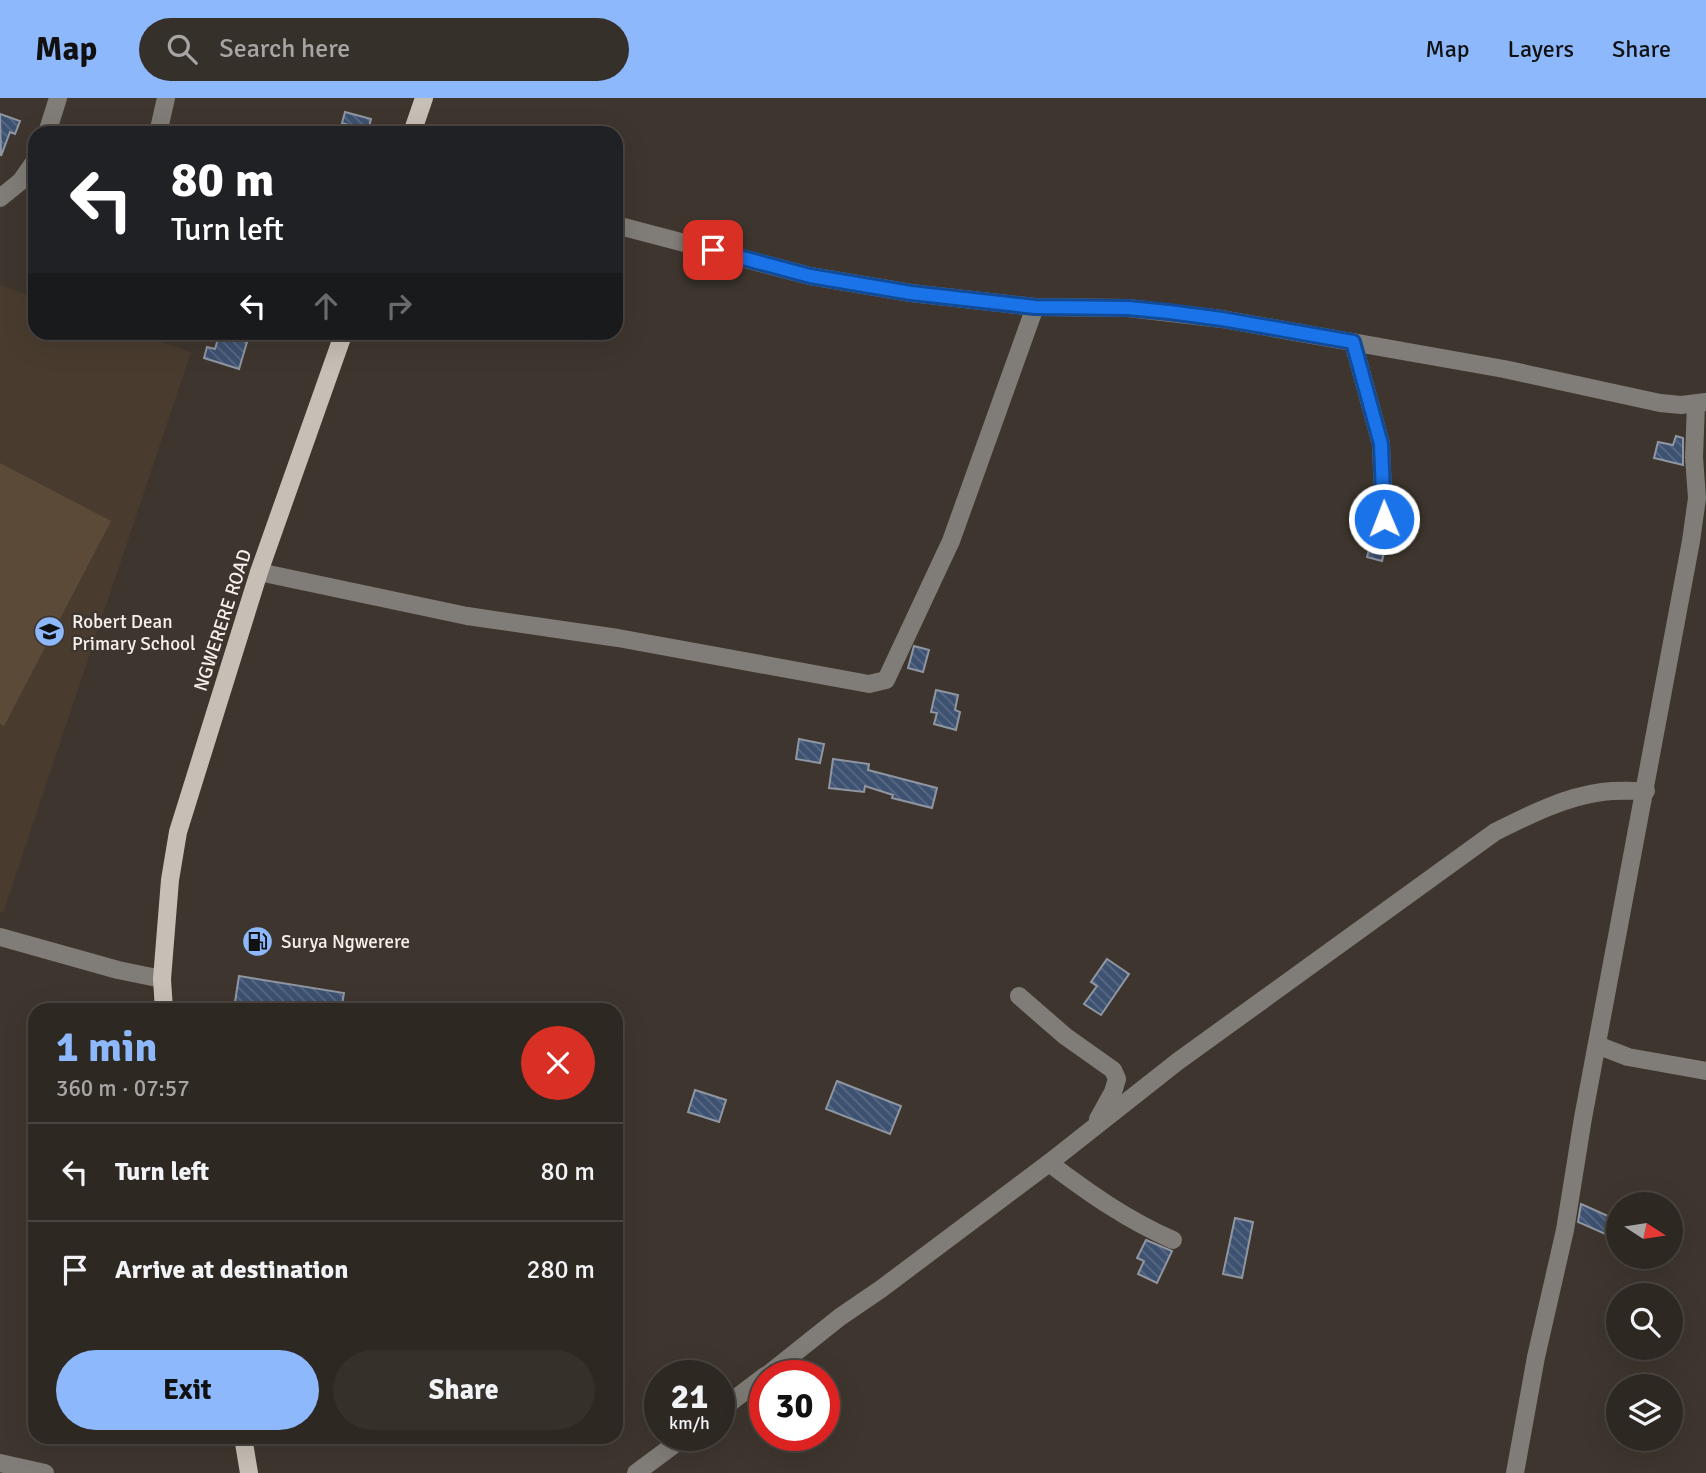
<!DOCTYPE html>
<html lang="en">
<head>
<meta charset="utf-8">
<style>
  :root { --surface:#2e2822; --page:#36302a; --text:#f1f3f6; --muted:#a7a6a5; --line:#494440; --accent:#8db9fc }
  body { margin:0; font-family:Signika,sans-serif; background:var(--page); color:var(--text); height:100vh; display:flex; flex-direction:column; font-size:26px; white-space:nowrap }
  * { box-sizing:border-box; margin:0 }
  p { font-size:23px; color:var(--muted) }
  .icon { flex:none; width:38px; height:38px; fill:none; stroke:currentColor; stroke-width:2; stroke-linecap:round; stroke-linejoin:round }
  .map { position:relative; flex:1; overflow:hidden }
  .side { position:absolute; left:28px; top:905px; width:595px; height:441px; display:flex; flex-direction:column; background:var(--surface); border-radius:21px; box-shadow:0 7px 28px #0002,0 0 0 2px var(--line) }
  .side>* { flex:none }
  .guide { position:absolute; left:28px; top:28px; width:595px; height:214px; border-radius:21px; box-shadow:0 7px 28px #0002,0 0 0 2px var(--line); background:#202124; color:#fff; overflow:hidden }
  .needle { width:46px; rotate:102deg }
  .controls { position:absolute; left:1606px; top:1094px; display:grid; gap:14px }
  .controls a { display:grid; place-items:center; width:77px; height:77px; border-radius:50%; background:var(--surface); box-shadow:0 7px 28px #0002,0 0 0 2px var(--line); font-size:35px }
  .speed { position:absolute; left:644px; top:1262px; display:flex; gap:14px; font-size:35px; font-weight:700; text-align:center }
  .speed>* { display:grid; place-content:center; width:91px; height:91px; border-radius:50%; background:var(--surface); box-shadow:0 7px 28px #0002,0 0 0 2px var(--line); line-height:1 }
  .speed small { font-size:18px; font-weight:400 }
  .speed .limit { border:10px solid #d22; background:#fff; color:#111 }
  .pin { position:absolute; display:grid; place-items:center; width:60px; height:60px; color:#fff; margin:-30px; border-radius:14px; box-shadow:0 4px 10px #0006 }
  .me { position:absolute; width:77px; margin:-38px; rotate:359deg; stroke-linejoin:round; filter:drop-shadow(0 0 5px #0008) }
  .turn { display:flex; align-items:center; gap:24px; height:147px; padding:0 28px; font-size:32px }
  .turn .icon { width:91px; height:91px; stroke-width:2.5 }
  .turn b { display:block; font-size:49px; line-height:60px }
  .lanes { display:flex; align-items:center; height:66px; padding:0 28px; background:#0003; justify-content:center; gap:35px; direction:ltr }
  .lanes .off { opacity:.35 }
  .round { display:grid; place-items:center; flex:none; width:74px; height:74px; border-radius:37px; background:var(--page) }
  .overview { display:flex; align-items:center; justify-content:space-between; height:119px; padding:0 28px }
  h1 { font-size:42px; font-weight:700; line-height:52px; color:var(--accent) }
  .primary-button { display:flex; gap:14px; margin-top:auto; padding:14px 28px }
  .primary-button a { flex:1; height:80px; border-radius:42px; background:var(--accent); color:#111; font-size:28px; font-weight:700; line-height:80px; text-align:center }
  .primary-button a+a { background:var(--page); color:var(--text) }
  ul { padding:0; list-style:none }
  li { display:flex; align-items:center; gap:21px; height:98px; padding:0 28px; border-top:2px solid var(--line) }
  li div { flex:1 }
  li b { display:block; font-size:26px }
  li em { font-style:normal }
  header { display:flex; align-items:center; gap:42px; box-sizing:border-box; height:98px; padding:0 35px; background:var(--accent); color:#111 }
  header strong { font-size:33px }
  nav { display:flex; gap:38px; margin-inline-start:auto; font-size:24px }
  .search { width:490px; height:63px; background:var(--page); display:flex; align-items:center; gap:18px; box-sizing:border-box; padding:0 24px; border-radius:38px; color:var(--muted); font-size:26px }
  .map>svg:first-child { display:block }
  .built { fill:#493c2f }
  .green { fill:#5b4a38 }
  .building { fill:url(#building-back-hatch); stroke:#8f96a1; stroke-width:2 }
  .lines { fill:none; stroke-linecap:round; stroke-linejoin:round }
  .minor { stroke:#807c77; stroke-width:18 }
  .major { stroke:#c7bfb6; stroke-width:18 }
  .route-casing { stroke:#114b97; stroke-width:18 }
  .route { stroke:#1a73e8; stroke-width:12 }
  .labels { text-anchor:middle; stroke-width:5; stroke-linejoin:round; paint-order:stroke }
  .street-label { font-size:19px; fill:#f6f1ec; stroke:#3e362e }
  .poi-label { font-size:19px; fill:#f6f1ec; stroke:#3e362e; text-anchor:start }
</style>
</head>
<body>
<header>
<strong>Map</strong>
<div class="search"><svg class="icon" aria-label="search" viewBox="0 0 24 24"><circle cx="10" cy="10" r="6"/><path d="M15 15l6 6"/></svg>Search here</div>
<nav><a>Map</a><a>Layers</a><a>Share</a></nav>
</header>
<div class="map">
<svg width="1706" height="1375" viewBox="0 0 1706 1375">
  <defs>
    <pattern id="building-back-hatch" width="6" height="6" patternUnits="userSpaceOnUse" patternTransform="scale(1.75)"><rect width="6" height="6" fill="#3d5171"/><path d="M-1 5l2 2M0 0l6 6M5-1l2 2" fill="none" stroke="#5a6a85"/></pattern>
  </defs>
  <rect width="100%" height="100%" fill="#3e362e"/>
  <polygon class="built" points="0,187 35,200 35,234 135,235 191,254 3,815 0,814"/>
  <polygon class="green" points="0,365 111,423 4,628 0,626"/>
  <g class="building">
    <polygon points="345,14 371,21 368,33 342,25"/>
    <polygon points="0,16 20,23 15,36 10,34 1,58"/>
    <polygon points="220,234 250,234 239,271 204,260 207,249 215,251"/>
    <polygon points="1676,338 1683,340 1683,367 1654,360 1658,344 1673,347"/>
    <polygon points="1375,428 1384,432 1390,431 1382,463 1367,459"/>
    <polygon points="914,548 929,552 923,574 908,570"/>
    <polygon points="936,592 958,597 955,612 960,614 956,632 934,626 937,615 931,614"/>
    <polygon points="799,641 824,646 820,665 796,661"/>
    <polygon points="833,661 869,666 868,672 937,690 932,710 892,700 893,697 865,688 864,694 829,690"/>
    <polygon points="1107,861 1129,876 1101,917 1084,906 1097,888 1091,884"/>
    <polygon points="239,878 344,895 341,912 288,912 235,904"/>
    <polygon points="837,983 901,1008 890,1036 826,1011"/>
    <polygon points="695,992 726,1002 719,1024 688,1014"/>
    <polygon points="1581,1106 1619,1123 1619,1142 1578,1124"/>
    <polygon points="1235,1120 1253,1124 1242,1180 1223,1176"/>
    <polygon points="1146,1142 1172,1153 1157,1185 1138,1176 1144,1163 1137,1160"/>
  </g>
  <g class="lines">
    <g class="minor">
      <polyline points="47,35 58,0"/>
      <polyline points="158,35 166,0"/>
      <polyline points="0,100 21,83 35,63"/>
      <polyline points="616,127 810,178 911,195 1035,209 1128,210 1222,221 1504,271 1660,305 1681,307 1706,304"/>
      <polyline points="1353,244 1381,346 1384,421"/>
      <polyline points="259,474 467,518 618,540 869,586 886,582 951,443 1035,209"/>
      <polyline points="0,839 118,872 162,881"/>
      <polyline points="1019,898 1065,938 1113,972 1117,981 1113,994 1098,1021"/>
      <polyline points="1597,947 1628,959 1706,973"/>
      <path d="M1049 1065C1089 1095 1127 1122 1173 1142"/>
      <path d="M766 1278 840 1219 881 1191 1049 1065 1177 964 1495 734C1529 717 1564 699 1602 694 1616 692 1631 693 1646 693"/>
      <polyline points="719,1313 765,1278"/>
      <polyline points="0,1365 45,1375"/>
      <polyline points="636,1375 687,1337"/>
      <polyline points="1515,1375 1536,1259 1565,1132 1583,1020 1691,443 1697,400 1694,359 1696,307"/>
    </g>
    <g class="major">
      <polyline points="412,35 424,0"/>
      <polyline points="164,912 162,881 170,782 178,734 259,474 344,234"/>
      <polyline points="243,1339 249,1375"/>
    </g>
  </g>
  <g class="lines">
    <defs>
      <polyline id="route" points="713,152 810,178 911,195 1035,209 1128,210 1169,214 1222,221 1353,244 1381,346 1384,421"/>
    </defs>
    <use href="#route" class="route-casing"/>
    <use href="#route" class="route"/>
  </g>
  <defs>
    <symbol id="school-disc" viewBox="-11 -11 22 22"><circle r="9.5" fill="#8db9fc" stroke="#3e362e"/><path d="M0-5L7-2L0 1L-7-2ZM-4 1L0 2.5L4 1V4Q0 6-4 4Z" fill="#111"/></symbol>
    <symbol id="fuel-disc" viewBox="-11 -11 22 22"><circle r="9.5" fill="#8db9fc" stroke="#3e362e"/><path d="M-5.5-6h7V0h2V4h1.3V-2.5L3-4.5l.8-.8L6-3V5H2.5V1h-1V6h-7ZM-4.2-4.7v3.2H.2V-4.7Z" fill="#111"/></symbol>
  </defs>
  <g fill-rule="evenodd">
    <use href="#school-disc" x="32" y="516" width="35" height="35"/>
    <use href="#fuel-disc" x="240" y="826" width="35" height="35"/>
  </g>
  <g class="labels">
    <g class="street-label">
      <text transform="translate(222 522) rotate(-72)" y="7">NGWERERE ROAD</text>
    </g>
    <g class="poi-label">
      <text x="72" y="530">Robert Dean<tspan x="72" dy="22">Primary School</tspan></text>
      <text x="281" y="850">Surya Ngwerere</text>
    </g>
  </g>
</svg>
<div class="controls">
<a><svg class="needle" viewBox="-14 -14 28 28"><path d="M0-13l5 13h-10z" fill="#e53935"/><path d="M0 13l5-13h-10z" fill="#a7a6a5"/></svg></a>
<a><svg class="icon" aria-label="search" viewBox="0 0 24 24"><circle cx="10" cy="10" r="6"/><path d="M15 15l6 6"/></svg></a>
<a><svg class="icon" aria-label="layers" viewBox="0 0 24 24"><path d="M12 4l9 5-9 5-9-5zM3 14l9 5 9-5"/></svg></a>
</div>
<div class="speed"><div>21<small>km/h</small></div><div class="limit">30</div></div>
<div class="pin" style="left:713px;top:152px;background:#d93025"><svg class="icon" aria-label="arrive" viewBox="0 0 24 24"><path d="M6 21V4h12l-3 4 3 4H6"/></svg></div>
<svg class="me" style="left:1384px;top:421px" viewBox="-20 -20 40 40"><circle r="17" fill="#1a73e8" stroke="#fff" stroke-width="3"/><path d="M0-11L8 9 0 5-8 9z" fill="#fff"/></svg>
<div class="guide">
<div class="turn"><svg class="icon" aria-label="left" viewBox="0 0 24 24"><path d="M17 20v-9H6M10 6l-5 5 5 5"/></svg><div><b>80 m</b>Turn left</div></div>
<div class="lanes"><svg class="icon" aria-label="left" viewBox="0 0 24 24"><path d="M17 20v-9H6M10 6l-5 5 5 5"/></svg><svg class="icon off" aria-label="ahead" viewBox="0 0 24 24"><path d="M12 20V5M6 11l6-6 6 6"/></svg><svg class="icon off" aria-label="right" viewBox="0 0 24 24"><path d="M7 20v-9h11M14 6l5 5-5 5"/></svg></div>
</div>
<section class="side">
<div class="overview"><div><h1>1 min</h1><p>360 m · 07:57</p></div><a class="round" style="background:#d93025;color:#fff"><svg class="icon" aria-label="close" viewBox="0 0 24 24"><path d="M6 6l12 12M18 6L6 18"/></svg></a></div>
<ul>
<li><svg class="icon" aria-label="left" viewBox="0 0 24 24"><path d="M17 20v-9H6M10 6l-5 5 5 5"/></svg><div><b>Turn left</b></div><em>80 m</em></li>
<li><svg class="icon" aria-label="arrive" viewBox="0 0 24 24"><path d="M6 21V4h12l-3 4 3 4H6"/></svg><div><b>Arrive at destination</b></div><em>280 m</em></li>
</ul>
<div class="primary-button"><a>Exit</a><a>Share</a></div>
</section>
</div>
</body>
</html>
